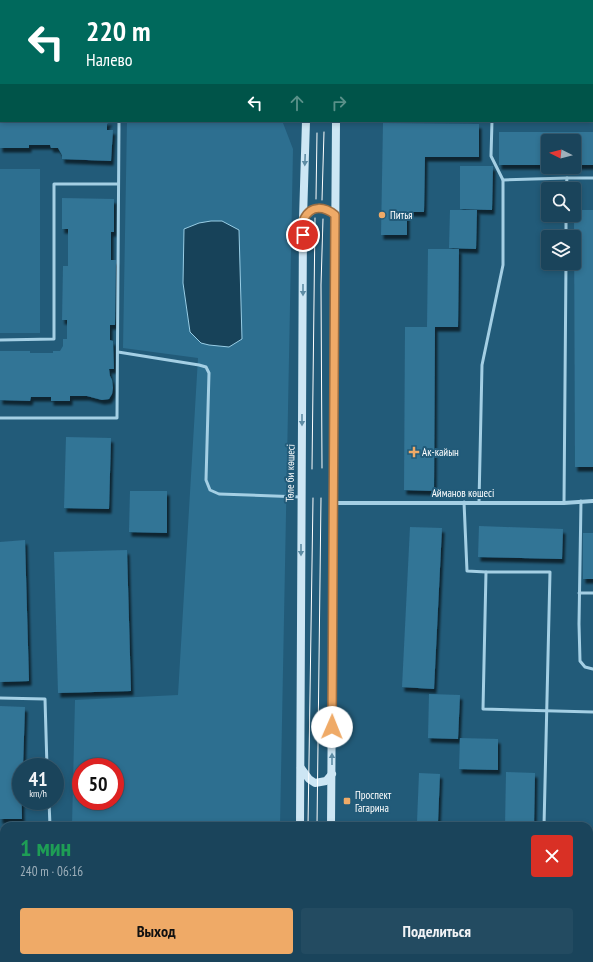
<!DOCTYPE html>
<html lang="ru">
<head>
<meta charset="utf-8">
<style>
  :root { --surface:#1a445b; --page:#234b61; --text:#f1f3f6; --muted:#9fb0bb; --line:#385c71; --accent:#efaa67 }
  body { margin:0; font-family:"PT Sans Narrow",sans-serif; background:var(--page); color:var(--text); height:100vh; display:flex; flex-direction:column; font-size:15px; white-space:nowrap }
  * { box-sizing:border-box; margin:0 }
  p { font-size:13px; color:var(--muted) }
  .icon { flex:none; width:22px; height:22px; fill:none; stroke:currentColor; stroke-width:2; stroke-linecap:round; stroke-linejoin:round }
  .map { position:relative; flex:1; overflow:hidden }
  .sheet { position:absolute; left:0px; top:822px; width:593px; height:140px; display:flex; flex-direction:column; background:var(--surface); border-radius:12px 12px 0 0; box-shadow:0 2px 6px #0003,0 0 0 1px var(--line) }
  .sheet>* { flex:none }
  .top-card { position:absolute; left:0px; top:0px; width:593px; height:122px; box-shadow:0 2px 6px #0003,0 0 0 1px var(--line); background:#00695c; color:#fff; overflow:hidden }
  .needle { width:26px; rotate:276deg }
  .controls { position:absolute; left:541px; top:134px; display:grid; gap:8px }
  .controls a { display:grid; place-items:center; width:40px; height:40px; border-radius:4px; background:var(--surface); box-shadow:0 2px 6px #0003,0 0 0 1px var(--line); font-size:20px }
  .speed { position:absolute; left:12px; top:758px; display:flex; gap:8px; font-size:20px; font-weight:700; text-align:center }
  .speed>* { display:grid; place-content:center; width:52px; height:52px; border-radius:50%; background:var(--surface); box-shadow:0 2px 6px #0003,0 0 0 1px var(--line); line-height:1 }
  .speed small { font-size:10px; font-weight:400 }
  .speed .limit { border:6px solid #d22; background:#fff; color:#111 }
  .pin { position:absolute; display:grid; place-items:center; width:34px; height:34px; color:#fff; margin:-17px; border:2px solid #fff; border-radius:50%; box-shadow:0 1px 4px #0007 }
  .me { position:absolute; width:44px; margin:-22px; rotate:1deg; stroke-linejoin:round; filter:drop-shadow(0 0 3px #0008) }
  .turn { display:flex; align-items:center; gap:14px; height:84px; padding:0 20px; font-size:18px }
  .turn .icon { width:52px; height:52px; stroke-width:2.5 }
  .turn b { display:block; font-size:28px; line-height:34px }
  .lanes { display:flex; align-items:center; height:38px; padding:0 20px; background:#0003; justify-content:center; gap:20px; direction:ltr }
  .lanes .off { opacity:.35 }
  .round { display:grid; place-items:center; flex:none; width:42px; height:42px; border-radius:4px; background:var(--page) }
  .summary { display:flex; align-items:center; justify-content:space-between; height:68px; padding:0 20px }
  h1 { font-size:24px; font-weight:700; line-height:30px; color:#1e9e55 }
  .primary-button { display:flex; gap:8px; margin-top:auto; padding:8px 20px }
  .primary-button a { flex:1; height:46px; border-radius:4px; background:var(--accent); color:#111; font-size:16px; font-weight:700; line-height:46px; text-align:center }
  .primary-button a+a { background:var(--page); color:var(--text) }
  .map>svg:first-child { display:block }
  .green { fill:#2d6f90; fill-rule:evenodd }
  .water { fill:#174259; stroke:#98cde5 }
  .building { fill:#327496; filter:url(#shadow) }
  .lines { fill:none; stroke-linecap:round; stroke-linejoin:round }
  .service { stroke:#a4cfe4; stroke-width:3 }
  .minor { stroke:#a4cfe4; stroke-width:4 }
  .tertiary { stroke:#a4cfe4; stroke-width:7 }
  .secondary { stroke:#cde6f4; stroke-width:8 }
  .tram { stroke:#fff; stroke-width:1 }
  .oneway { fill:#5e8ca4 }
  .route-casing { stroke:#9b6e43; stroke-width:10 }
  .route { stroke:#efaa67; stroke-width:7 }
  .poi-dot { fill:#efaa67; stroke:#225b79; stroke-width:1.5 }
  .labels { text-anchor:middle; stroke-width:4; stroke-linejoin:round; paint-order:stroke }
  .poi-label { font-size:11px; fill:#fff; stroke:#225b79; text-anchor:start }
  .street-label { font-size:11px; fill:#fff; stroke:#225b79 }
</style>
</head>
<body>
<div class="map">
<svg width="593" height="962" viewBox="0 0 593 962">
  <defs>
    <filter id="shadow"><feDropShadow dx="2.5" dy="4.5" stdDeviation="1" flood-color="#0009"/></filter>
  </defs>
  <rect width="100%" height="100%" fill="#225b79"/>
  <g class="green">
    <path d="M127 121H278L283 123 293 149 280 826H72L75 700 178 695 198 358 123 348ZM81 767H115V801H81Z"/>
    <rect x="0" y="169" width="40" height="164"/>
    <polygon points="589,931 593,931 593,962 355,962 355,958 589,958"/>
    <rect x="69" y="958" width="209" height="4"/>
  </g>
  <polygon class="water" points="211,221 222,221 239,230 242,339 229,347 209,345 201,343 190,332 183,283 184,229 199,223"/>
  <g class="building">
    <polygon points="0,121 110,121 107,124 107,130 113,130 111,161 62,159 62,155 58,148 51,148 50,145 29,145 29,148 0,148"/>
    <polygon points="383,123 479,124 479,157 425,157 424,212 407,212 407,235 381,235"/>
    <polygon points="499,132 593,132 593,165 574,165 574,141 548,141 548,165 499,165"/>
    <polygon points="460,166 493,166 492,210 460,209"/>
    <polygon points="62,198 114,199 114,232 111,232 111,260 116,260 115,325 110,325 110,340 113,341 114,369 109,369 110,376 112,380 113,388 112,394 109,399 102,400 87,396 70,396 70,401 51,401 51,397 31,397 30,401 0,400 0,351 30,351 30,353 53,353 53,351 60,351 63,346 63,339 67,339 67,320 62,320 63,266 68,266 68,229 62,229"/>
    <polygon points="450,210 477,210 476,249 449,248"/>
    <polygon points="574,210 593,210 593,467 575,467"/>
    <polygon points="428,249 459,249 458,327 435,327 434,491 404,490 405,327 427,327"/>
    <polygon points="66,437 111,438 109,509 64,508"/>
    <polygon points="130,491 167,491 167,533 129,532"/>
    <polygon points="479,526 563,529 562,559 478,557"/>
    <polygon points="410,527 442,528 434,689 402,687"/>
    <rect x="583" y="533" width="10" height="46"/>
    <polygon points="25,540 29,681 0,682 0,542"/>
    <polygon points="127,550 131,691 58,693 54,552"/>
    <polygon points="429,694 460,695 458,739 428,738"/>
    <polygon points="0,706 25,707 23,767 21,767 22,819 0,819"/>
    <polygon points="460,738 498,739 498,770 459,769"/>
    <polygon points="506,772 535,773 534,826 505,826"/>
    <polygon points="419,773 440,774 438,822 456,822 456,826 406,826 406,821 417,822"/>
    <rect x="589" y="852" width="4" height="27"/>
  </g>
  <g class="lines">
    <g class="service">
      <polyline points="63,0 63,1"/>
      <polyline points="81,0 81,1"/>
      <polyline points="0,80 1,80"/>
      <polyline points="503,180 567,178"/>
      <polyline points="566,189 567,178 593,178"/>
      <polyline points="566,237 566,215"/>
      <polyline points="0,340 54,339 54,184 118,184"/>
      <polyline points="118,352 199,365 206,367 209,373 206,480 210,490 219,494 301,497"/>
      <polyline points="0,418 117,418 119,121"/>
      <polyline points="581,501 579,624 580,661 585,667 593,669"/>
      <polyline points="464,502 467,571 486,572 483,709 593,712"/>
      <polyline points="479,502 482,365 503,265 503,180 491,156 492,121"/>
      <polyline points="564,503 566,263"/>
      <polyline points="486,572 550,572 544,826"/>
      <polyline points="579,593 593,593"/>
      <polyline points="0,698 45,699 47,767"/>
      <polyline points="49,801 50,826"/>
      <polyline points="589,834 593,834"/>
      <polyline points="0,840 4,841"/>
      <polyline points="50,962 50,958"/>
    </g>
    <polyline class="minor" points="334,503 564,503 593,501"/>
    <g class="tertiary">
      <polyline points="592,70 593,70"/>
      <polyline points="589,931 593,931"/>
    </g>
    <g class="secondary">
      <polyline points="308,1 308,0"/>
      <polyline points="338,1 338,0"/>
      <path d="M303 219C314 206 321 205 335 215"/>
      <polyline points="301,768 309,779 315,783 326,781 332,774"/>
      <polyline points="300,826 303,219 306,121"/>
      <polyline points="331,826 336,121"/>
      <polyline points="298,962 298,958"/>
      <polyline points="328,962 328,958"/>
    </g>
    <g class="tram">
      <polyline points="323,1 323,0"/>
      <polyline points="316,199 317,133"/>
      <polyline points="322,200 324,132"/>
      <polyline points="322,468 321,285 323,219"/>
      <polyline points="312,469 315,218"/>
      <polyline points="308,826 313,498"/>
      <polyline points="317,826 321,498"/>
    </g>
  </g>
  <defs><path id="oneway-solid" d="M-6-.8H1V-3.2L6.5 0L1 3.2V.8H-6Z"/></defs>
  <g class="oneway">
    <use href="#oneway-solid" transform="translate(305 160) rotate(92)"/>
    <use href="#oneway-solid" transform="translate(303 290) rotate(90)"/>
    <use href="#oneway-solid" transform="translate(302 420) rotate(90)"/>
    <use href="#oneway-solid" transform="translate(301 550) rotate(90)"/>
    <use href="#oneway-solid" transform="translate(332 759) rotate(-90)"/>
  </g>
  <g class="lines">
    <defs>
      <path id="route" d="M303 235C303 230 302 223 304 219 311 204 325 207 335 215L332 727"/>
    </defs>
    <use href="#route" class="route-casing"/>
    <use href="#route" class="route"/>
  </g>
  <g class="poi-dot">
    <circle cx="382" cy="215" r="4"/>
    <path d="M412 446h4v4h4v4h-4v4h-4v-4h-4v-4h4z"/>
    <rect x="343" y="797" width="8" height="8" rx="2"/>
  </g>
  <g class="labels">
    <g class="poi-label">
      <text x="390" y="219">Питья</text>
      <text x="422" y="456">Ак-кайын</text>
      <text x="355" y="799">Проспект<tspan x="355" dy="13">Гагарина</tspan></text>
    </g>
    <g class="street-label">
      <text transform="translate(290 473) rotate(-89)" y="4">Төле би көшесі</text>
      <text x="463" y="497">Айманов көшесі</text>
    </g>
  </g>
</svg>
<div class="controls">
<a><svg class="needle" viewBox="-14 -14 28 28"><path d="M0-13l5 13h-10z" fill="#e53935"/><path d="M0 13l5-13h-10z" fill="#9fb0bb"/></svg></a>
<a><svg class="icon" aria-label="search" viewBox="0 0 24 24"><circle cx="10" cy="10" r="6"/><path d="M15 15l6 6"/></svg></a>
<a><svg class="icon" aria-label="layers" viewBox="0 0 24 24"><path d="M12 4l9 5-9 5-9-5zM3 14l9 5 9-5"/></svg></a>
</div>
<div class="speed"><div>41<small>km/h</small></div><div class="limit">50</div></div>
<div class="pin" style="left:303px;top:235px;background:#d93025"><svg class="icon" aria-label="arrive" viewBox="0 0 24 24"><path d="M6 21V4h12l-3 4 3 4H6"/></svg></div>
<svg class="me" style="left:332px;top:727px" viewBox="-20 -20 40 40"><circle r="19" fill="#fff"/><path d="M0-13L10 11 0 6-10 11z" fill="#efaa67"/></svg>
<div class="top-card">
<div class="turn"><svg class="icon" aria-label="left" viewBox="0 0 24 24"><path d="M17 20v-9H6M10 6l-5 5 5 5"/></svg><div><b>220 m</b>Налево</div></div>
<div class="lanes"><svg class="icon" aria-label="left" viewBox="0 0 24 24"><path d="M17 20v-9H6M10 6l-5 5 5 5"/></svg><svg class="icon off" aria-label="ahead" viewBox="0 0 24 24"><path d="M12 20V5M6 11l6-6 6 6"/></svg><svg class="icon off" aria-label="right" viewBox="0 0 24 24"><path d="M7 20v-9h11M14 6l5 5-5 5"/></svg></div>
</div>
<section class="sheet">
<div class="summary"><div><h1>1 мин</h1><p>240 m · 06:16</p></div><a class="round" style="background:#d93025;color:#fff"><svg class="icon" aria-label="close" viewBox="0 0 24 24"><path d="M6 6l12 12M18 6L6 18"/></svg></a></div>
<div class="primary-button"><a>Выход</a><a>Поделиться</a></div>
</section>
</div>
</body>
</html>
